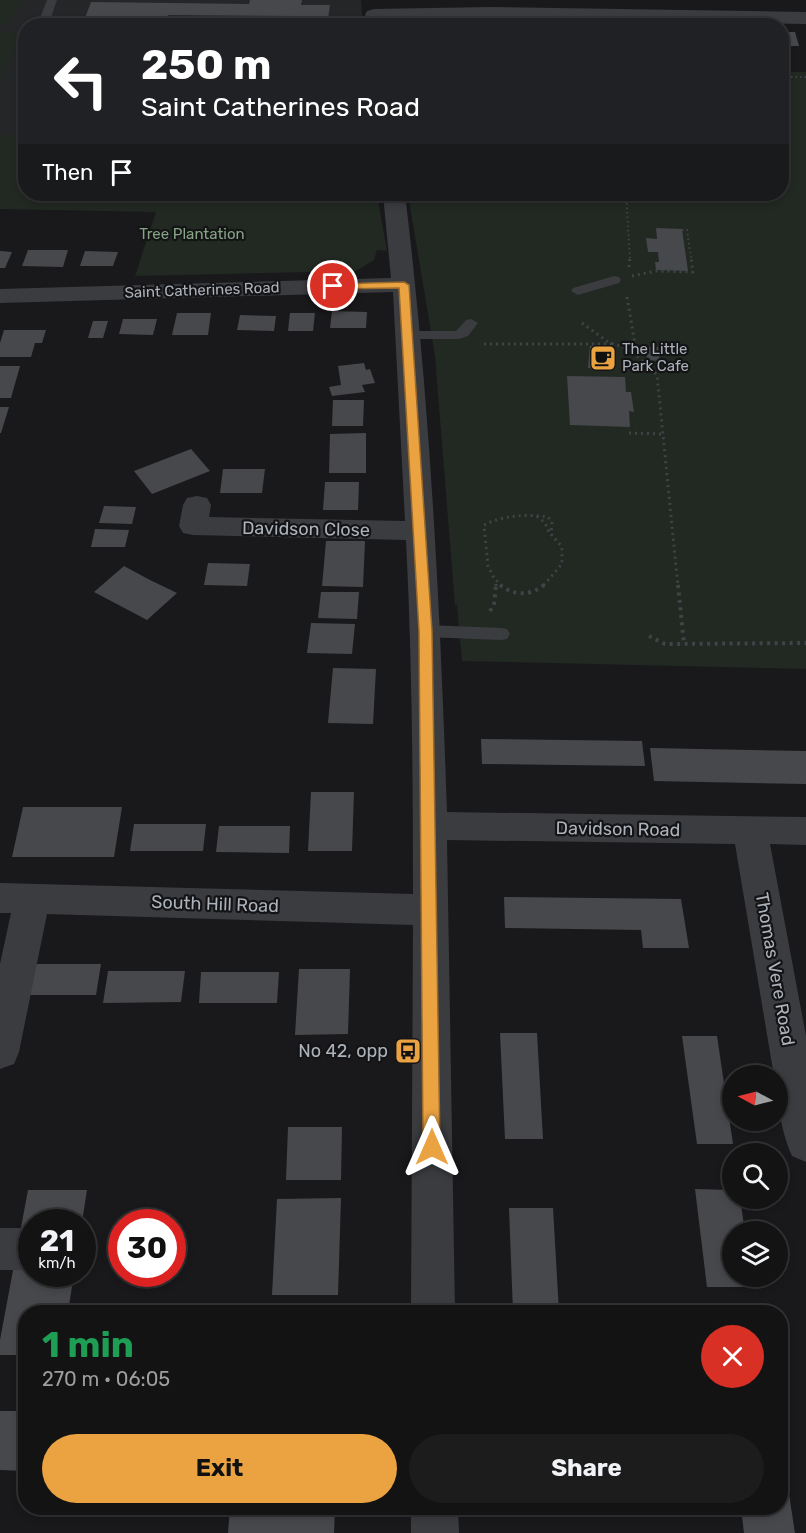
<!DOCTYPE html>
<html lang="en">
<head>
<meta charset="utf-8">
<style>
  :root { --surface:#131314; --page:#1c1c1d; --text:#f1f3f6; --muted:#9d9ea0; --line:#323234; --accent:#eba342 }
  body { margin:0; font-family:Rubik,sans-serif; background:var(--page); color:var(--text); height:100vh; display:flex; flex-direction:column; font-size:22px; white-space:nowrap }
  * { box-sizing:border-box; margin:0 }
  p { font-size:20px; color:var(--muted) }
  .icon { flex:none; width:33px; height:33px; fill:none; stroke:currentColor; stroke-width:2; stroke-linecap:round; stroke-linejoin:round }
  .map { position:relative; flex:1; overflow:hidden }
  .panel { position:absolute; left:18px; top:1305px; width:770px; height:210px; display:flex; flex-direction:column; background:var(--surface); border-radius:24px; box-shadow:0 3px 9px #0003,0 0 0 2px var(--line) }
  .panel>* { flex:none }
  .banner { position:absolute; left:18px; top:18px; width:771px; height:183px; border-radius:24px; box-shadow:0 3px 9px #0003,0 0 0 2px var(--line); background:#202124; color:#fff; overflow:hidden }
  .needle { width:39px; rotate:277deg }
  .tools { position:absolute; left:722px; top:1065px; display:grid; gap:12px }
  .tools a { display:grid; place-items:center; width:66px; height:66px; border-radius:50%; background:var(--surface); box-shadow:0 3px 9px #0003,0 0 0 2px var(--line); font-size:30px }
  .speed { position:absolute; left:18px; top:1209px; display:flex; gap:12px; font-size:30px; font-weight:700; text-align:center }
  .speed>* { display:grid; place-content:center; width:78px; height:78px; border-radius:50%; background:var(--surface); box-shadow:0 3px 9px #0003,0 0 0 2px var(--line); line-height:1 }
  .speed small { font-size:15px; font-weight:400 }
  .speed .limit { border:9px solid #d22; background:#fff; color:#111 }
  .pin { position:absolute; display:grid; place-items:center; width:51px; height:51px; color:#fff; margin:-26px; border:3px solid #fff; border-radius:50%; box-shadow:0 2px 6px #0007 }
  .me { position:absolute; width:66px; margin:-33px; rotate:0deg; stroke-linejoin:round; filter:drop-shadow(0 0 4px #0008) }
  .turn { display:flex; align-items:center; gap:21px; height:126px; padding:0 24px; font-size:27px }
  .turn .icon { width:78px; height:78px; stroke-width:2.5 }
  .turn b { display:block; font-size:42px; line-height:51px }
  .then { display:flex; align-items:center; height:57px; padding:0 24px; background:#0003; gap:12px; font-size:22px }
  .round { display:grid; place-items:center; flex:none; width:63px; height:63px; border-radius:32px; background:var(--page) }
  .head { display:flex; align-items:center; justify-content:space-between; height:102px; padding:0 24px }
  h1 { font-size:36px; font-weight:700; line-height:45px; color:#1e9e55 }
  .cta { display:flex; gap:12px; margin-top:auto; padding:12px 24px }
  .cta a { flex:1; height:69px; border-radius:36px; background:var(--accent); color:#111; font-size:24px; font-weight:700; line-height:69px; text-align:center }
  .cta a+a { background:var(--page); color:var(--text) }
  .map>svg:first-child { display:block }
  .built { fill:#252628 }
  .green { fill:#212922 }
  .building { fill:#46484b }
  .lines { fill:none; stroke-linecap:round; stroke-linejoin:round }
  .path-far2 { stroke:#404347; stroke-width:2; stroke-dasharray:1.5 3; stroke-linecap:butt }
  .path-far1 { stroke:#404347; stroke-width:3; stroke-dasharray:2 4; stroke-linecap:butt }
  .path { stroke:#404347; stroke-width:4; stroke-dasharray:3 4.5; stroke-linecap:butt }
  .lane { fill:#3a3c40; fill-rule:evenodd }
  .street { fill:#3a3c40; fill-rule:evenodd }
  .route { fill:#eba342; stroke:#996a2b; stroke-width:1.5 }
  .labels { text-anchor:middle; stroke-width:4.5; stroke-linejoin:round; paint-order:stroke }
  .far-park-label { font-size:15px; fill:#85a484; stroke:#141416 }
  .far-street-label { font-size:15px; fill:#acb2ba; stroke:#141416 }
  .far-poi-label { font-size:15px; fill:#acb2ba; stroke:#141416; text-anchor:start }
  .street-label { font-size:18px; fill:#acb2ba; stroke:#141416 }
  .poi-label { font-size:18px; fill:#acb2ba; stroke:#141416; text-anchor:end }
</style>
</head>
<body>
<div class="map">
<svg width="806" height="1533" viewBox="0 0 806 1533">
  <rect width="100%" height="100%" fill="#19191b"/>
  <polygon class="built" points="0,0 361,0 363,25 26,26 25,135 0,135"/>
  <g class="green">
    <polygon points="0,0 21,0 9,24 0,24"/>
    <polygon points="0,32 22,32 0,80"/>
    <polygon points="782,72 806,72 806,669 462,661 457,605 455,605 435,356 408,194 782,194"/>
    <polygon points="0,135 25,135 26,194 377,194 387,251 377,250 374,260 356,271 135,276 156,212 0,209"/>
  </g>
  <g class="building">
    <polygon points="250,0 302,0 301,5 330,5 327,26 295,26 297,16 168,15 165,26 82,26 91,2 249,4"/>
    <polygon points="782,32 795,32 799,46 782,46"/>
    <polygon points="656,228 682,229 688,271 656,270 655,262 659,262 658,252 648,252 646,238 657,239"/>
    <polygon points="28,250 68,250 63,267 22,266"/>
    <polygon points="0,251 12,252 5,268 0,268"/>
    <polygon points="85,251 118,252 113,266 80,266"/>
    <polygon points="332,311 367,312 366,328 330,328"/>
    <polygon points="177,313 211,313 208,335 172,335"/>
    <polygon points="290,313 315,313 313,331 288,331"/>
    <polygon points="240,315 276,316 274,331 237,330"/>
    <polygon points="123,319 157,319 153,335 119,334"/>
    <polygon points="93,321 108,321 103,338 88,338"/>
    <polygon points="4,330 46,330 42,343 35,343 31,357 0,357 0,343"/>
    <polygon points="590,346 606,346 607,357 614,357 615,369 588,368"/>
    <polygon points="646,347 658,347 660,361 647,360"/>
    <polygon points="364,363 366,370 370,369 375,383 362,385 365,392 332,396 329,387 341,385 338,366"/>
    <polygon points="0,366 20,366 11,398 0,398"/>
    <polygon points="567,376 625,377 626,392 631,392 634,412 629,411 630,427 570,425"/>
    <polygon points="333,400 364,400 363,426 332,426"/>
    <polygon points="0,407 9,407 1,433 0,433"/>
    <polygon points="366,433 366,473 329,473 330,434"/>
    <polygon points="191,449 210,471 152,494 134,471"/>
    <polygon points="223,469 265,469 262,493 220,493"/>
    <polygon points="325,482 359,482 358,510 323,510"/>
    <polygon points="104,506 136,507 132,524 99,523"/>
    <polygon points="95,529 129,530 125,547 91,547"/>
    <polygon points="326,541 365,541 363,587 322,586"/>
    <polygon points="208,563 250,564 247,586 204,585"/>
    <polygon points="124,566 150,580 177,593 147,620 94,592"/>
    <polygon points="321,592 359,592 357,619 318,618"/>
    <polygon points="311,623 355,624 352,654 307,653"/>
    <polygon points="333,668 376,669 373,724 328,723"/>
    <polygon points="481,739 642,741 645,766 482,764"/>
    <polygon points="650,748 806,751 806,784 654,781"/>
    <polygon points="311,792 354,792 352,851 308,851"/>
    <polygon points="23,807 122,807 114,857 12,857"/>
    <polygon points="134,824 206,824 203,851 130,851"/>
    <polygon points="219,826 290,826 289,853 216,852"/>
    <polygon points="504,897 681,899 689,948 643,948 641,930 505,928"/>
    <polygon points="24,964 101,964 96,995 18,995"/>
    <polygon points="299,969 350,969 348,1034 295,1035"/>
    <polygon points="108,971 185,971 181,1002 103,1003"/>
    <polygon points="201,972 279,972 277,1003 199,1003"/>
    <polygon points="500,1033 537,1033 543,1139 505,1139"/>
    <polygon points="682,1036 717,1036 733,1144 697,1144"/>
    <polygon points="288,1127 342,1127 341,1180 286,1180"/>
    <polygon points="695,1189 732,1190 732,1198 740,1198 745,1232 732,1232 732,1276 751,1276 753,1287 707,1287"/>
    <polygon points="28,1190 87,1190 82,1222 32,1222 32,1274 74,1274 68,1312 26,1312 26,1355 0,1355 0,1340"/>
    <polygon points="341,1198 338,1295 272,1295 277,1199"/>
    <polygon points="509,1208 553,1208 559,1312 513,1312"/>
    <polygon points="0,1411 26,1411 26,1471 0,1470"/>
    <polygon points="780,1455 783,1455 795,1533 744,1533 741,1508 780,1508"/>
    <polygon points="230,1508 335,1508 334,1533 228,1533"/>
    <rect x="519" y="1508" width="51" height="4"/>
  </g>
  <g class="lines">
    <g class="path-far2">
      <polyline points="782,77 806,77"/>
      <polyline points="626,194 630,258"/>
      <polyline points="682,230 687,230 691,258"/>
    </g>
    <g class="path-far1">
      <polyline points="629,267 630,257"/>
      <polyline points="632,276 656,271 693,272 691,257"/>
      <polyline points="627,297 637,356 657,375 678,586"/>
      <polyline points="582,323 608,342 623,347 637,356"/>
      <polyline points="484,344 612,344"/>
      <polyline points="629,433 663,434"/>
      <polyline points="537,516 545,523 550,534"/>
      <polyline points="496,586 496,582"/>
      <path d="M502 586 494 578 488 566 484 525C504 515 526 514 548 517L552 522 551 534 562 547V564L543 586"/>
    </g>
    <g class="path">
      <path d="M500 585C515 596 530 596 544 585"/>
      <polyline points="678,585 684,644"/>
      <polyline points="490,611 494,605 496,585"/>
      <polyline points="649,636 665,644 806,643"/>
    </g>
    <g class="lane">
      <polygon points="47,0 57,0 48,26 37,26"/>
      <polygon points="22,87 26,87 26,104 23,105 17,101"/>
      <polygon points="614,276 619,277 621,280 619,283 578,295 571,291 573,288"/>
      <polygon points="471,319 478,323 468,336 459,339 407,339 400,335 407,331 456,331 466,320"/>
      <polygon points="426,625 501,628 507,629 510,634 507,639 501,640 426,637 420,636 417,631 420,626"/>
    </g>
    <g class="street">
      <polygon points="490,7 806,12 806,24 490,19 374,21 367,19 365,15 367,11 374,9"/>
      <path d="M383 194H405C430 399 440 606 447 812L806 817V845L770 844 806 1036V1162L792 1156C781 1132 777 1102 777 1076H774L735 844 447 840 455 1312H411L413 925 47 914 19 1052 14 1064 0 1069V964L11 913H0V883L413 894C413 776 412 658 406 540L193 535 183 533 179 526 183 505 187 498 197 496 207 498 211 505 209 517 405 521 393 292 0 303V289L391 278Z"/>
      <polygon points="0,1228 20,1228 32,1233 32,1265 20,1270 0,1270"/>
      <polygon points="411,1508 458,1508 459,1533 411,1533"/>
    </g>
  </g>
  <polygon class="route" points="404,282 409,285 432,631 440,1147 437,1152 432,1155 426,1152 423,1147 419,631 399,288 333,289 328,286 333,284"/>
  <defs>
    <symbol id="cafe-square" viewBox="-11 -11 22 22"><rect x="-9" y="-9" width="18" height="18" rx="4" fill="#eba342" stroke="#141416"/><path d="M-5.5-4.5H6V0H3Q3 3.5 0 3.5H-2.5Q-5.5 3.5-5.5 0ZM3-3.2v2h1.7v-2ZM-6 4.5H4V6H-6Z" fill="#111"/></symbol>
    <symbol id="bus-square" viewBox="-11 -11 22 22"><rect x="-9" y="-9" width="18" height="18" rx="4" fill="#eba342" stroke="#141416"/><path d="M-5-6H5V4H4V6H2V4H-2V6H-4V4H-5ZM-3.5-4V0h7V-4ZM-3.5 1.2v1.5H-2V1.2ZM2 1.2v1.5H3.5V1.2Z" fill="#111"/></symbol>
  </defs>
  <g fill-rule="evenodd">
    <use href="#cafe-square" x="588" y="343" width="30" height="30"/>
    <use href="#bus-square" x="393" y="1036" width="30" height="30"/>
  </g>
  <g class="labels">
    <g class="far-park-label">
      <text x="192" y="239">Tree Plantation</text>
    </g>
    <g class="far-street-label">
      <text transform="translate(202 290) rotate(-2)" y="5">Saint Catherines Road</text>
    </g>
    <g class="far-poi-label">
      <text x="622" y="354">The Little<tspan x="622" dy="17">Park Cafe</tspan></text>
    </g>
    <g class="street-label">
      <text transform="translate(306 529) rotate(1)" y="6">Davidson Close</text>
      <text transform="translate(618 829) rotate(1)" y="6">Davidson Road</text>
      <text transform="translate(215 904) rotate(2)" y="6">South Hill Road</text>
      <text transform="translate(775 969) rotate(80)" y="6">Thomas Vere Road</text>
    </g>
    <g class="poi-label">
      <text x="388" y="1057">No 42, opp</text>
    </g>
  </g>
</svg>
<div class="tools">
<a><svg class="needle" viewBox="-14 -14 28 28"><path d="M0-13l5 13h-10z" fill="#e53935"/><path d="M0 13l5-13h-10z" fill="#9d9ea0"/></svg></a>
<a><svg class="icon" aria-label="search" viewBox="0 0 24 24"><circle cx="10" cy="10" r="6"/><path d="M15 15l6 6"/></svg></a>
<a><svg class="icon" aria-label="layers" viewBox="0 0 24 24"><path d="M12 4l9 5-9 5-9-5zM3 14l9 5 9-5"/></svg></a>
</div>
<div class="speed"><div>21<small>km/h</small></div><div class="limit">30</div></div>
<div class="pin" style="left:333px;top:286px;background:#d93025"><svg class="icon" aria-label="arrive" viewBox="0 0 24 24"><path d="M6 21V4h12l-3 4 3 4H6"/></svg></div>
<svg class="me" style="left:432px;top:1147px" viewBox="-20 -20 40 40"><path d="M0-17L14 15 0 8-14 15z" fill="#eba342" stroke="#fff" stroke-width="4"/></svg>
<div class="banner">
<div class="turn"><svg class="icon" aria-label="left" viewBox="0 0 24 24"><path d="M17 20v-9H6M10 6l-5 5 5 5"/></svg><div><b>250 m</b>Saint Catherines Road</div></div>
<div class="then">Then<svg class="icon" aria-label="arrive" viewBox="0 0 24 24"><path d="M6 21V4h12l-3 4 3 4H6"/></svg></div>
</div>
<section class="panel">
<div class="head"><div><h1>1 min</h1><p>270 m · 06:05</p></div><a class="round" style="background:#d93025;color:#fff"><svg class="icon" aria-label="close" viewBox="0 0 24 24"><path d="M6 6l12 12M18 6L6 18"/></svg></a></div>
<div class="cta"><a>Exit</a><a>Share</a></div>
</section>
</div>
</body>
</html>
